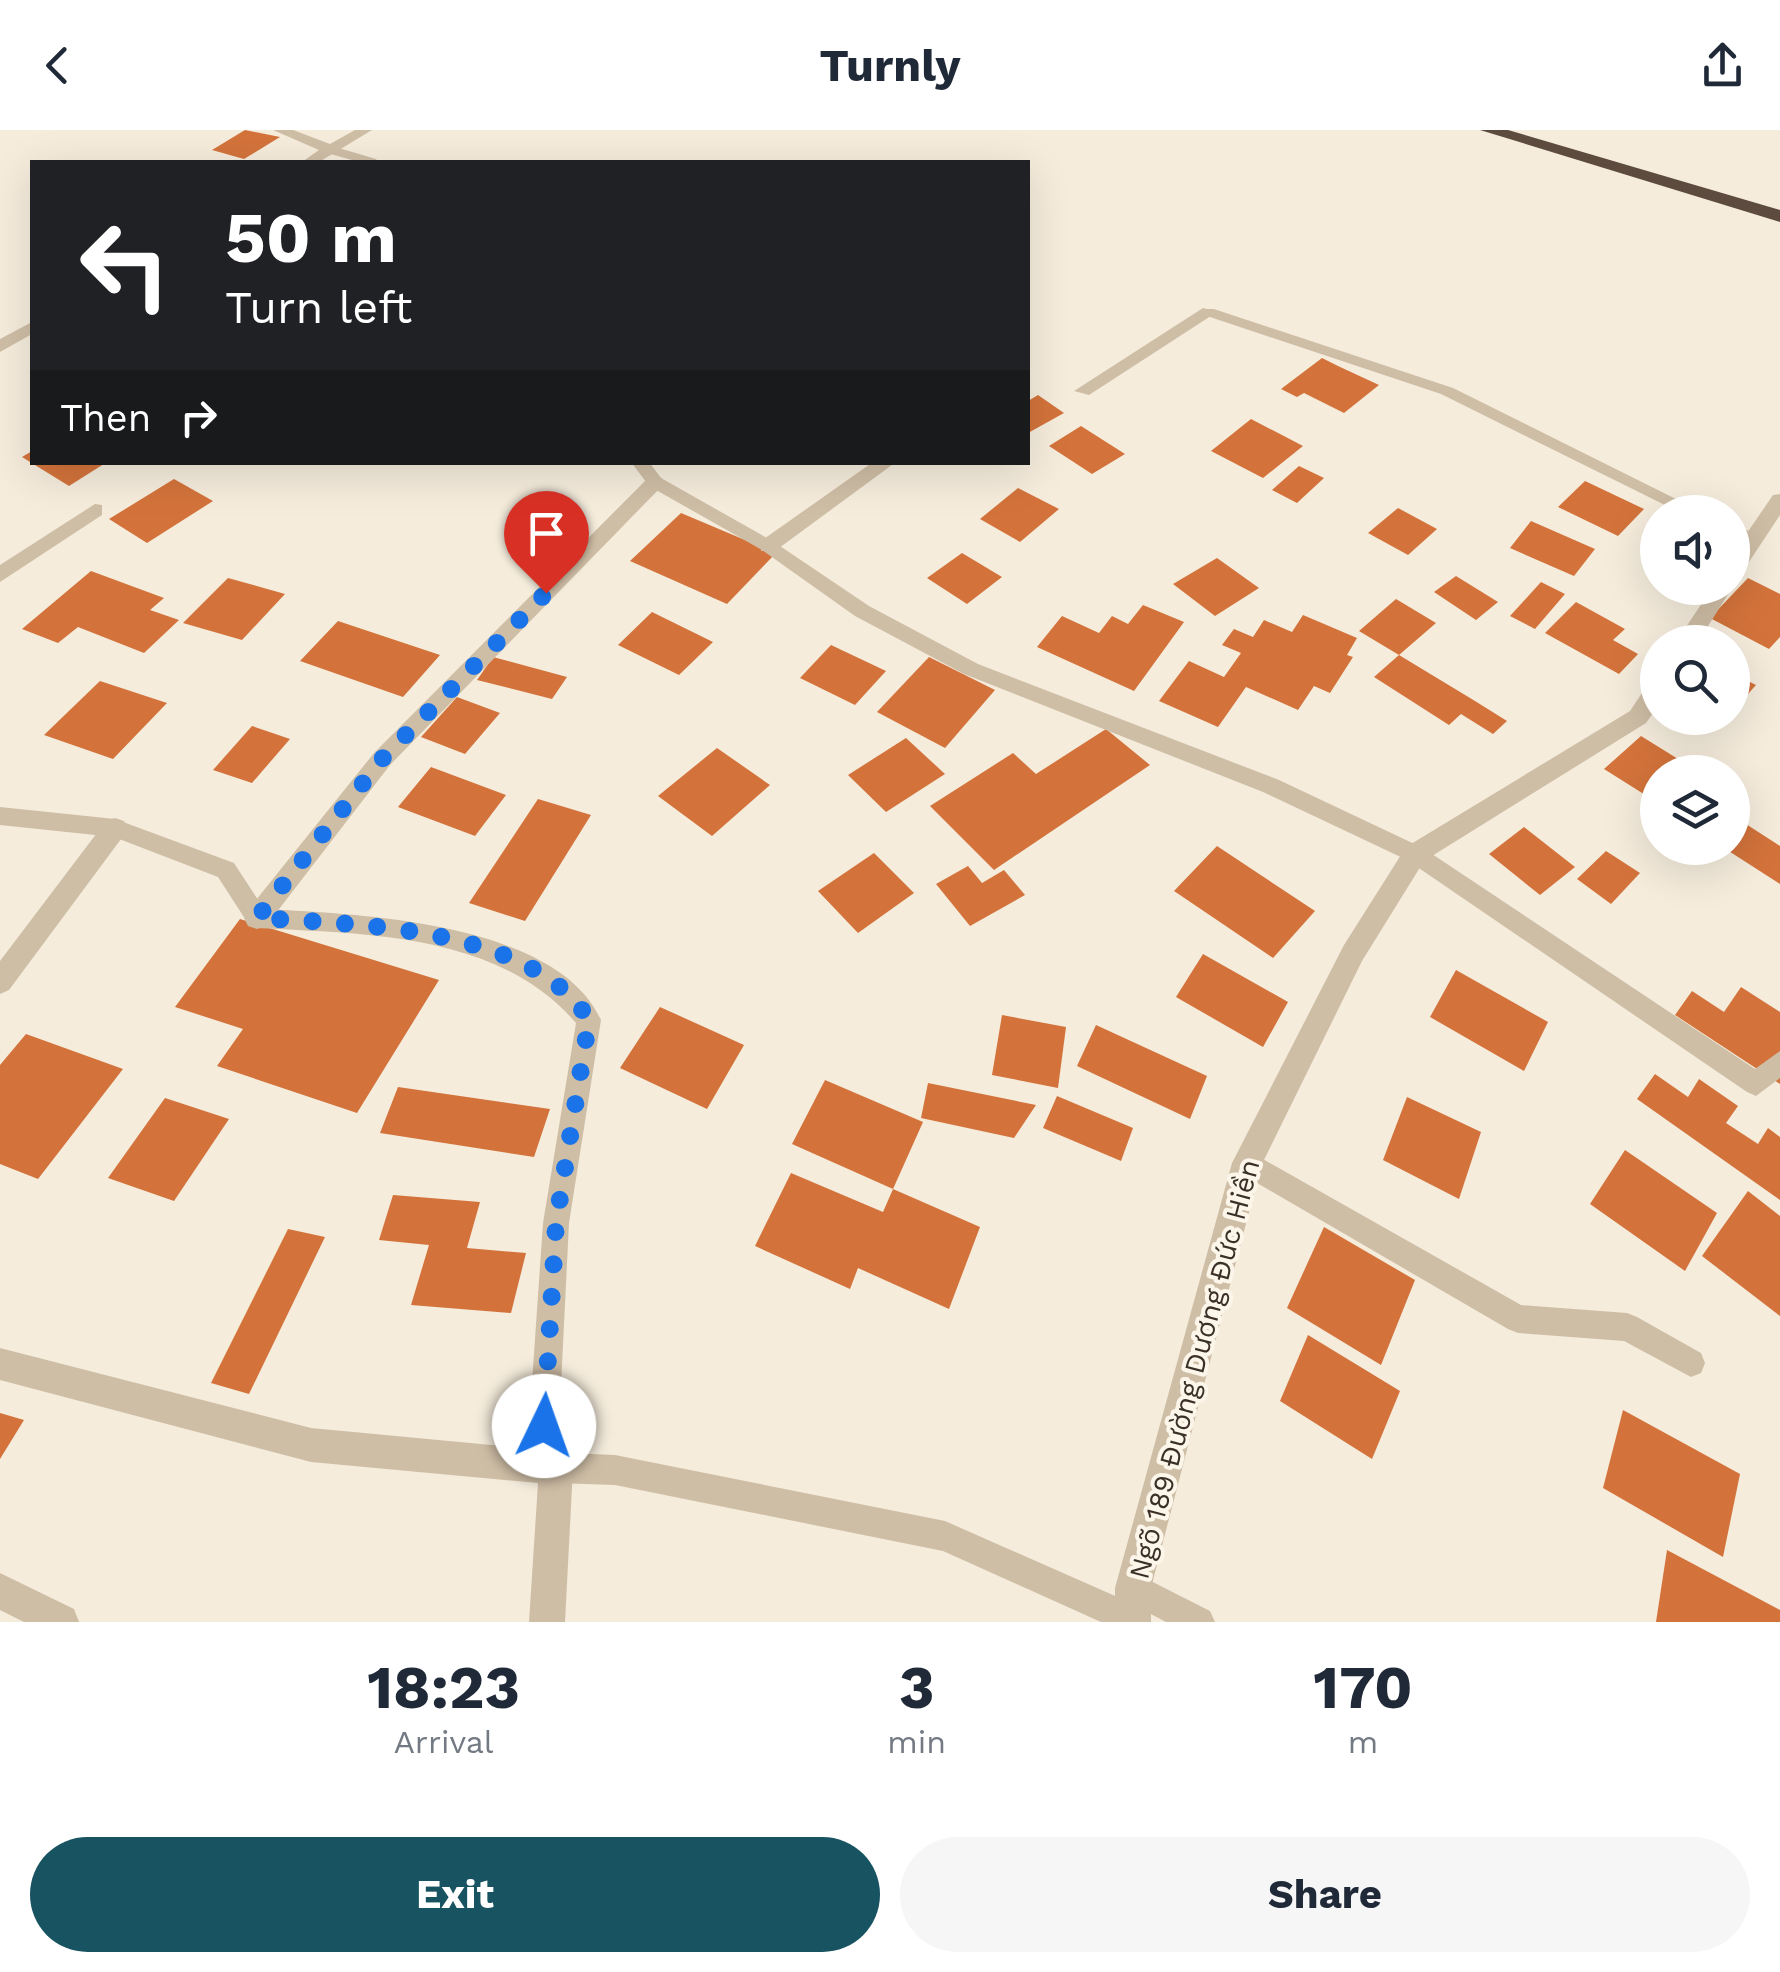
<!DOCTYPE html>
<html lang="en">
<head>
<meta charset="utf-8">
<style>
  :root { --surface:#fff; --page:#f6f6f7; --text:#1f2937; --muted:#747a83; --accent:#185361 }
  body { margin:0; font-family:"Work Sans",sans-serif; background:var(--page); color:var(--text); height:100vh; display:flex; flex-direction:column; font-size:38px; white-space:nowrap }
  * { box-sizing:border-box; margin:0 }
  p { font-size:32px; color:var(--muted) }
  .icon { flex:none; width:55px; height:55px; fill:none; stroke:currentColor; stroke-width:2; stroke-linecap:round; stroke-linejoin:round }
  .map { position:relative; height:1492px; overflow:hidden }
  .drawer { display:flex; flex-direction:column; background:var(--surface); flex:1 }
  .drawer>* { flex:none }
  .hud { position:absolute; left:30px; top:30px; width:1000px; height:305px; border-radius:0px; box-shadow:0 10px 40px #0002; background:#202124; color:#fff; overflow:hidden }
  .buttons { position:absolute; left:1640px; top:365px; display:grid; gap:20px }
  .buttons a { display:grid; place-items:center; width:110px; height:110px; border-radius:50%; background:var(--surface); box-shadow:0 10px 40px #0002; font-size:50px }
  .pin { position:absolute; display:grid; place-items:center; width:85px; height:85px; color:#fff; margin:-102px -42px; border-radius:50% 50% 50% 0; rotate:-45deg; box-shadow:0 0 10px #0007 }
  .pin .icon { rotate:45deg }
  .me { position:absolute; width:110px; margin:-55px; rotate:3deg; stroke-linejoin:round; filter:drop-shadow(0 0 8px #0008) }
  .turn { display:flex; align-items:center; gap:35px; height:210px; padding:0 30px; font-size:45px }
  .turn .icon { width:130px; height:130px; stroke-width:2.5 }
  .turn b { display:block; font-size:70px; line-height:85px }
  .then { display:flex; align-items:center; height:95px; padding:0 30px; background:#0003; gap:20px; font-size:38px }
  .eta { display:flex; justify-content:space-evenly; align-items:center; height:170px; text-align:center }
  .eta b { font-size:60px; font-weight:700; line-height:70px }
  .button { display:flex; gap:20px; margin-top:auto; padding:20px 30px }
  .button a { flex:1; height:115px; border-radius:60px; background:var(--accent); color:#fff; font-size:40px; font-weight:700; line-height:115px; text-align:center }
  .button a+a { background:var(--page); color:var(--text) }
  header { display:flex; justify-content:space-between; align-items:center; height:130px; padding:0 30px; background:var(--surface); font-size:45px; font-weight:700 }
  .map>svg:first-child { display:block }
  .building { fill:#d3733b }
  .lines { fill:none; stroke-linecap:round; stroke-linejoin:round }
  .lane { fill:#cfbea6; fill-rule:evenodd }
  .street { fill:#cfbea6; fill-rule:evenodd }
  .highway { fill:#5c4b3e; fill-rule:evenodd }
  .route { stroke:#1a73e8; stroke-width:18; stroke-dasharray:0 32.4 }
  .labels { text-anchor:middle; stroke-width:8; stroke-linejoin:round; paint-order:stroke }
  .street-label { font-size:28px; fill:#3a3028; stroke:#fcf5e9 }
</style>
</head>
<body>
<header><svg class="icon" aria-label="back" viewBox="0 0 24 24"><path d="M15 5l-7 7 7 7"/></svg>Turnly<svg class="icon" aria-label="share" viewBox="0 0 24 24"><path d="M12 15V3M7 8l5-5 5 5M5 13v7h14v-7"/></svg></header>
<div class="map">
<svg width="1780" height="1492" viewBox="0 0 1780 1492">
  <rect width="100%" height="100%" fill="#f5ecdc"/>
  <g class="building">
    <polygon points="245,0 280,7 244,29 212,20"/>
    <polygon points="1322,228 1338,236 1379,255 1344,283 1304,263 1297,267 1281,259"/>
    <polygon points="1038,265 1064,283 1028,303 1028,271"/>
    <polygon points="1251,289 1303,316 1263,348 1211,321"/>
    <polygon points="1081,296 1125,324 1092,344 1049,316"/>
    <polygon points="32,321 32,332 107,332 69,356 22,327"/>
    <polygon points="1299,336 1324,348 1297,373 1272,360"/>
    <polygon points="174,349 213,371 147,413 109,389"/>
    <polygon points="1585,351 1644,379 1618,406 1558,377"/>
    <polygon points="1018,358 1059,379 1020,412 980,389"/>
    <polygon points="1398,378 1437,399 1408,425 1368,403"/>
    <polygon points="681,383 776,423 727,474 630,431"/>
    <polygon points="1531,391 1595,419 1574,446 1510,418"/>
    <polygon points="962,423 1002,447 967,474 927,448"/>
    <polygon points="1217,428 1259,458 1215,486 1173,454"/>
    <polygon points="91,441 164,468 150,480 179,490 144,523 78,497 58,513 22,499"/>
    <polygon points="1456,446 1498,472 1476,490 1434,462"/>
    <polygon points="228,448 285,464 242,510 183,493"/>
    <polygon points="1748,448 1780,464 1780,507 1769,519 1710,488"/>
    <polygon points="1541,452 1565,464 1535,499 1510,486"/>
    <polygon points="1396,469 1436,493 1399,525 1359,501"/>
    <polygon points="1576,472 1625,499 1613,510 1638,524 1619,544 1545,503"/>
    <polygon points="1143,475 1184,492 1134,561 1037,517 1062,486 1099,503 1112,486 1128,494"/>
    <polygon points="652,482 713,512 679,545 618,515"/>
    <polygon points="1303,485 1357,508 1347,525 1353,527 1330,563 1314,556 1298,580 1246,557 1218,597 1159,571 1189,531 1224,547 1241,523 1222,515 1234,499 1253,507 1264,490 1292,502"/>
    <polygon points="338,491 440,525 403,567 300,531"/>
    <polygon points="831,515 886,541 855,575 800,548"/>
    <polygon points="1399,525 1475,571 1507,591 1493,604 1461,584 1449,595 1374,547"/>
    <polygon points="493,527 567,547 552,569 477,550"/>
    <polygon points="929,527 995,560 945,618 877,582"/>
    <polygon points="1732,543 1756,555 1732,582"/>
    <polygon points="100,551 167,573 113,629 44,605"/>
    <polygon points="457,567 500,583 465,624 421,607"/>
    <polygon points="252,596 290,609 252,653 213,640"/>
    <polygon points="1106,599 1150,635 994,740 930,676 1013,623 1036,644"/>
    <polygon points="1641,606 1699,642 1658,642 1658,673 1604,639"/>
    <polygon points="906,608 945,644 886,682 848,645"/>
    <polygon points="717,618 770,655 712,706 658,666"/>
    <polygon points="431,637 506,665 475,706 398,677"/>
    <polygon points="538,669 591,685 525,791 469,773"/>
    <polygon points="1732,685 1780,716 1780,754 1724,718 1732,718"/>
    <polygon points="1524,697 1575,737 1540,765 1489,724"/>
    <polygon points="1217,716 1315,781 1273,828 1174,761"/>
    <polygon points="1606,721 1640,743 1611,774 1577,749"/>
    <polygon points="874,723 914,763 858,803 818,761"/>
    <polygon points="968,736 982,753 1004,740 1025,765 970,796 936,754"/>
    <polygon points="240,789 439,850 357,983 217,936 243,899 175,877"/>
    <polygon points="1203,824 1288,872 1263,917 1176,867"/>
    <polygon points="1456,840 1548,892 1524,941 1430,887"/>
    <polygon points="1741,857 1780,882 1780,954 1675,885 1692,861 1724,882"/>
    <polygon points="660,877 744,915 707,979 620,938"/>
    <polygon points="1002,885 1066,897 1058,958 992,945"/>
    <polygon points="1096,895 1207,946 1190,989 1077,936"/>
    <polygon points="26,904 123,939 38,1049 0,1034 0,935"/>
    <polygon points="1655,944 1688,967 1699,949 1738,976 1726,993 1758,1014 1768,998 1780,1007 1780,1070 1637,969"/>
    <polygon points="825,950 923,992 893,1059 792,1014"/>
    <polygon points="928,953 1036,975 1014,1008 921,988"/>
    <polygon points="398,957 550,979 534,1027 380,1003"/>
    <polygon points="1057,966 1133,998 1121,1031 1043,998"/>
    <polygon points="1407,967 1481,1002 1459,1069 1383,1030"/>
    <polygon points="165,968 229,989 174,1071 108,1048"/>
    <polygon points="1625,1020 1717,1083 1685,1141 1590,1074"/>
    <polygon points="791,1043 883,1082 893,1059 980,1097 949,1179 858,1138 850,1159 755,1116"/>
    <polygon points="1748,1061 1780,1086 1780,1186 1702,1126"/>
    <polygon points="393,1065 480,1072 467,1118 526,1123 511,1183 411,1175 429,1115 379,1110"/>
    <polygon points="1324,1097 1415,1150 1381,1235 1287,1178"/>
    <polygon points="288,1099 325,1107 249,1264 211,1253"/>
    <polygon points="1308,1205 1400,1261 1372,1329 1280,1271"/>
    <polygon points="1623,1280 1740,1344 1723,1427 1603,1358"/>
    <polygon points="0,1283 24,1290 0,1329"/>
    <polygon points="1667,1420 1780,1480 1780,1492 1656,1492"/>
  </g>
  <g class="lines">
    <g class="lane">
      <polygon points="332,16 376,29 378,32 359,32 327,23 327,17"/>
      <polygon points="1204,179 1214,179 1453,258 1702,382 1679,382 1441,264 1204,185"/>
      <polygon points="631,332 649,332 661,348 774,412 869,476 978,534 1279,650 1423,718 1755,939 1780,921 1780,948 1756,966 1747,962 1407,730 1263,662 964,544 855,486 762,420 649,356"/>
      <polygon points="1732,393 1763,408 1754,414 1732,406"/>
      <path d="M0 677 115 689 234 733 264 779C357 784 556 791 601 890L569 1093 559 1296 567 1323 615 1325 945 1391 1122 1469 1117 1458 1122 1447 1133 1442 1210 1481 1215 1492H1166L1145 1481 1148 1492H1101L943 1421 615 1355 556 1353 545 1349 529 1296 543 1093 576 893C498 803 368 804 257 798L249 795 218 747 114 707 0 695Z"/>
      <polygon points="1247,1020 1521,1175 1627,1183 1637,1187 1701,1223 1705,1233 1701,1243 1691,1247 1624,1211 1518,1203 1508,1199 1238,1042 1234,1033 1238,1024"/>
    </g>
    <g class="street">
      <polygon points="273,0 293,0 330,14 355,0 372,0 319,32 302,32 319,20"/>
      <polygon points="1203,178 1217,182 1089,265 1074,261"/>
      <polygon points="32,192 32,204 0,222 0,209"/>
      <polygon points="873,332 896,332 775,421 761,421 761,411"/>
      <polygon points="655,346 662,348 662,356 390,635 266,796 257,799 248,796 244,788 248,780 374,623 648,348"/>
      <polygon points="1780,364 1780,385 1739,447 1732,449 1732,425 1773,365"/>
      <polygon points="95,374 102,375 102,385 0,452 0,435"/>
      <polygon points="1712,458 1732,458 1698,512 1676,512"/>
      <polygon points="1658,549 1658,576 1646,593 1424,731 1362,831 1261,1036 1151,1458 1151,1492 1115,1492 1115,1458 1232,1033 1344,815 1406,717 1630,581 1650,551"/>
      <polygon points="115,688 124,691 127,698 124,705 9,860 0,864 0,831 106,691"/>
      <polygon points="0,1218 311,1298 556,1321 568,1326 573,1338 565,1492 529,1492 538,1353 311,1332 0,1250"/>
      <polygon points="0,1443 74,1479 79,1492 24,1492 0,1480"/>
    </g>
    <polygon class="highway" points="1480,0 1508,0 1780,80 1780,92"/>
  </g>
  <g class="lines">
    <path class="route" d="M544 1296 556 1093 589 890C531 796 354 794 257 788L382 629 546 463"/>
  </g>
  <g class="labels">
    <g class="street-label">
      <text transform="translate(1194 1239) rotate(-75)" y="10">Ngõ 189 Đường Dương Đức Hiền</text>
    </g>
  </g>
</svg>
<div class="buttons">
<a><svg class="icon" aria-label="sound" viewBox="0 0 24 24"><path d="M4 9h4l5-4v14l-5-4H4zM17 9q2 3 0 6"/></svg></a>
<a><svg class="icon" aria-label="search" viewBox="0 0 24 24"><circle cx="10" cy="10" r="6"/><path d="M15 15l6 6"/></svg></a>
<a><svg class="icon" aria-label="layers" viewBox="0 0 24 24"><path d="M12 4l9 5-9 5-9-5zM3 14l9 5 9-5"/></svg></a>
</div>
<div class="pin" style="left:546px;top:463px;background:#d93025"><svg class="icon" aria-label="arrive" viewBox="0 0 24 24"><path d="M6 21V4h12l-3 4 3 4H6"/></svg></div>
<svg class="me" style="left:544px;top:1296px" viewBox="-20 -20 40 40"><circle r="19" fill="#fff"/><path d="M0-13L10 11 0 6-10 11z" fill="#1a73e8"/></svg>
<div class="hud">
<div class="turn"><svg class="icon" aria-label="left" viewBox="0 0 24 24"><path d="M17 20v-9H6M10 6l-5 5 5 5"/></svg><div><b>50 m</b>Turn left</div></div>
<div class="then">Then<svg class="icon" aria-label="right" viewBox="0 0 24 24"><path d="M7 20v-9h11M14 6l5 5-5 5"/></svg></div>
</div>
</div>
<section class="drawer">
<div class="eta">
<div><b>18:23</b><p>Arrival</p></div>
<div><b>3</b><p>min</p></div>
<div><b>170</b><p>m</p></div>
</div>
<div class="button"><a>Exit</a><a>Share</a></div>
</section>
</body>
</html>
